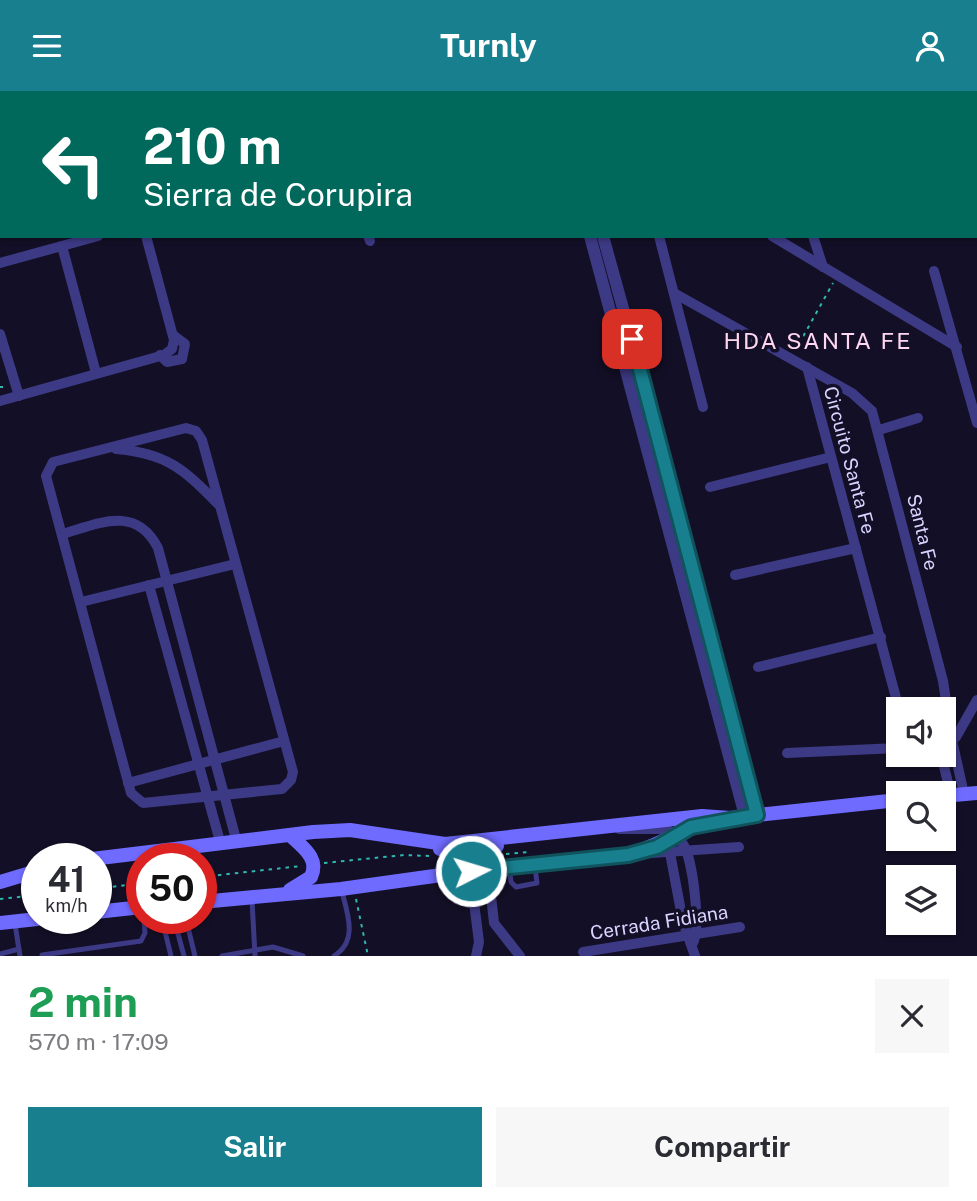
<!DOCTYPE html>
<html lang="es">
<head>
<meta charset="utf-8">
<style>
  :root { --surface:#fff; --page:#f7f7f7; --text:#2b2b33; --muted:#7c7c81; --accent:#187f8f }
  body { margin:0; font-family:"Public Sans",sans-serif; background:var(--page); color:var(--text); height:100vh; display:flex; flex-direction:column; font-size:26px; white-space:nowrap }
  * { box-sizing:border-box; margin:0 }
  p { font-size:23px; color:var(--muted) }
  .icon { flex:none; width:38px; height:38px; fill:none; stroke:currentColor; stroke-width:2; stroke-linecap:round; stroke-linejoin:round }
  .map { position:relative; height:865px; overflow:hidden }
  .drawer { display:flex; flex-direction:column; background:var(--surface); flex:1 }
  .drawer>* { flex:none }
  .guide { position:absolute; left:0px; top:0px; width:978px; height:147px; box-shadow:0 2px 5px #0004; background:#00695c; color:#fff; overflow:hidden }
  .buttons { position:absolute; left:886px; top:606px; display:grid; gap:14px }
  .buttons a { display:grid; place-items:center; width:70px; height:70px; border-radius:0px; background:var(--surface); box-shadow:0 2px 5px #0004; font-size:35px }
  .speed { position:absolute; left:21px; top:752px; display:flex; gap:14px; font-size:35px; font-weight:700; text-align:center }
  .speed>* { display:grid; place-content:center; width:91px; height:91px; border-radius:50%; background:var(--surface); box-shadow:0 2px 5px #0004; line-height:1 }
  .speed small { font-size:18px; font-weight:400 }
  .speed .limit { border:10px solid #d22; background:#fff; color:#111 }
  .pin { position:absolute; display:grid; place-items:center; width:60px; height:60px; color:#fff; margin:-30px; border-radius:14px; box-shadow:0 4px 10px #0006 }
  .me { position:absolute; width:77px; margin:-38px; rotate:85deg; stroke-linejoin:round; filter:drop-shadow(0 0 5px #0008) }
  .turn { display:flex; align-items:center; gap:24px; height:147px; padding:0 28px; font-size:32px }
  .turn .icon { width:91px; height:91px; stroke-width:2.5 }
  .turn b { display:block; font-size:49px; line-height:60px }
  .round { display:grid; place-items:center; flex:none; width:74px; height:74px; border-radius:0px; background:var(--page) }
  .overview { display:flex; align-items:center; justify-content:space-between; height:119px; padding:0 28px }
  h1 { font-size:42px; font-weight:700; line-height:52px; color:#1e9e55 }
  .action { display:flex; gap:14px; margin-top:auto; padding:14px 28px }
  .action a { flex:1; height:80px; border-radius:0px; background:var(--accent); color:#fff; font-size:28px; font-weight:700; line-height:80px; text-align:center }
  .action a+a { background:var(--page); color:var(--text) }
  header { display:flex; justify-content:space-between; align-items:center; height:91px; padding:0 28px; background:var(--accent); color:#fff; font-size:32px; font-weight:700 }
  .map>svg:first-child { display:block }
  .lines { fill:none; stroke-linecap:round; stroke-linejoin:round }
  .path { stroke:#2fb8b0; stroke-width:2; stroke-dasharray:3.5 5; stroke-linecap:butt }
  .service { stroke:#3d3a85; stroke-width:5 }
  .minor { stroke:#3d3a85; stroke-width:10 }
  .tertiary { stroke:#3d3a85; stroke-width:12 }
  .secondary { stroke:#6f6bff; stroke-width:14 }
  .route-casing { stroke:#10535d; stroke-width:18 }
  .route { stroke:#187f8f; stroke-width:12 }
  .labels { text-anchor:middle; stroke-width:7; stroke-linejoin:round; paint-order:stroke }
  .street-label { font-size:19px; fill:#d9d4ff; stroke:#130f26 }
  .quarter-label { font-size:23px; letter-spacing:2px; fill:#ffd6f0; stroke:#130f26 }
</style>
</head>
<body>
<header><svg class="icon" aria-label="menu" viewBox="0 0 24 24"><path d="M4 6h16M4 12h16M4 18h16"/></svg>Turnly<svg class="icon" aria-label="person" viewBox="0 0 24 24"><circle cx="12" cy="8" r="4"/><path d="M4 21q1-7 8-7t8 7"/></svg></header>
<div class="map">
<svg width="977" height="865" viewBox="0 0 977 865">
  <rect width="100%" height="100%" fill="#130f26"/>
  <g class="lines">
    <g class="path">
      <polyline points="284,0 285,2"/>
      <polyline points="0,73 2,71"/>
      <polyline points="795,260 833,192"/>
      <polyline points="0,296 3,296"/>
      <polyline points="506,763 528,761"/>
      <polyline points="324,772 404,764 430,765"/>
      <polyline points="201,786 301,775"/>
      <polyline points="96,798 142,792"/>
      <polyline points="0,808 37,804"/>
      <polyline points="356,808 368,865"/>
    </g>
    <g class="service">
      <polyline points="153,0 154,2"/>
      <polyline points="509,776 511,791 516,796 537,792 535,776"/>
      <polyline points="252,809 255,865"/>
      <polyline points="162,828 171,865"/>
      <polyline points="174,828 184,865"/>
      <polyline points="186,828 195,865"/>
      <polyline points="15,833 20,865"/>
      <polyline points="0,863 19,858"/>
      <polyline points="42,864 141,850 145,842 144,828"/>
      <polyline points="222,865 273,856 303,865"/>
      <path d="M334 865C358 850 348 824 342 801"/>
    </g>
    <g class="minor">
      <polyline points="87,0 90,2"/>
      <polyline points="113,0 113,2"/>
      <polyline points="336,0 337,2"/>
      <polyline points="375,0 375,2"/>
      <polyline points="509,0 509,2"/>
      <polyline points="619,0 619,2"/>
      <polyline points="719,0 719,2"/>
      <polyline points="775,0 775,2"/>
      <polyline points="0,59 2,58"/>
      <polyline points="0,96 2,95"/>
      <polyline points="368,145 370,150"/>
      <polyline points="659,145 703,316"/>
      <polyline points="772,145 957,256"/>
      <polyline points="813,145 823,176"/>
      <polyline points="62,155 96,282"/>
      <polyline points="0,172 98,145"/>
      <polyline points="934,180 977,332"/>
      <polyline points="674,202 852,302 872,320 943,590 952,649 964,703"/>
      <polyline points="0,243 19,305"/>
      <polyline points="160,264 167,271 182,268 185,253 173,244"/>
      <polyline points="807,276 899,618"/>
      <polyline points="0,310 164,264 172,258 174,249 146,145"/>
      <polygon points="186,337 196,340 202,349 293,681 291,689 282,698 143,712 131,702 46,385 53,371"/>
      <polyline points="879,339 918,327"/>
      <path d="M116 358C166 362 184 378 218 413"/>
      <polyline points="710,396 831,366"/>
      <path d="M62 443C100 432 136 414 158 457L237 752"/>
      <polyline points="735,484 856,457"/>
      <polyline points="149,494 221,754"/>
      <polyline points="81,511 235,473"/>
      <polyline points="758,576 881,546"/>
      <polyline points="943,654 956,646 977,609"/>
      <polyline points="787,662 898,657"/>
      <polyline points="941,663 951,704"/>
      <polyline points="128,692 284,650"/>
      <path d="M619 738H666C673 742 679 747 683 753 693 768 701 837 693 852"/>
      <polyline points="670,762 683,831 695,865"/>
      <polyline points="637,763 739,756"/>
      <polyline points="488,778 494,832 520,865"/>
      <polyline points="470,780 479,851 476,865"/>
      <polyline points="583,861 740,836"/>
    </g>
    <g class="tertiary">
      <polyline points="550,0 551,2"/>
      <polyline points="564,0 564,2"/>
      <polyline points="590,145 745,725"/>
      <polyline points="603,145 688,453 757,724"/>
    </g>
    <g class="secondary">
      <polyline points="943,705 977,702"/>
      <polyline points="440,758 455,760 459,766 458,775 446,783"/>
      <polyline points="92,768 313,741 350,739 445,753 702,725 730,727 898,709"/>
      <polyline points="470,780 481,759 497,755"/>
      <polyline points="0,791 37,780"/>
      <path d="M290 799 311 786C320 767 302 756 290 744"/>
      <path d="M201 811 341 798 470 780 627 763C659 756 679 738 708 733"/>
      <polyline points="96,821 142,816"/>
      <polyline points="0,832 37,828"/>
    </g>
  </g>
  <g class="lines">
    <defs>
      <polyline id="route" points="471,780 628,764 657,756 691,736 757,724 632,248"/>
    </defs>
    <use href="#route" class="route-casing"/>
    <use href="#route" class="route"/>
  </g>
  <g class="labels">
    <g class="street-label">
      <text transform="translate(850 369) rotate(75)" y="7">Circuito Santa Fe</text>
      <text transform="translate(923 441) rotate(76)" y="7">Santa Fe</text>
      <text transform="translate(659 831) rotate(-9)" y="7">Cerrada Fidiana</text>
    </g>
    <g class="quarter-label">
      <text x="818" y="258">HDA SANTA FE</text>
    </g>
  </g>
</svg>
<div class="buttons">
<a><svg class="icon" aria-label="sound" viewBox="0 0 24 24"><path d="M4 9h4l5-4v14l-5-4H4zM17 9q2 3 0 6"/></svg></a>
<a><svg class="icon" aria-label="search" viewBox="0 0 24 24"><circle cx="10" cy="10" r="6"/><path d="M15 15l6 6"/></svg></a>
<a><svg class="icon" aria-label="layers" viewBox="0 0 24 24"><path d="M12 4l9 5-9 5-9-5zM3 14l9 5 9-5"/></svg></a>
</div>
<div class="speed"><div>41<small>km/h</small></div><div class="limit">50</div></div>
<div class="pin" style="left:632px;top:248px;background:#d93025"><svg class="icon" aria-label="arrive" viewBox="0 0 24 24"><path d="M6 21V4h12l-3 4 3 4H6"/></svg></div>
<svg class="me" style="left:471px;top:780px" viewBox="-20 -20 40 40"><circle r="17" fill="#187f8f" stroke="#fff" stroke-width="3"/><path d="M0-11L8 9 0 5-8 9z" fill="#fff"/></svg>
<div class="guide">
<div class="turn"><svg class="icon" aria-label="left" viewBox="0 0 24 24"><path d="M17 20v-9H6M10 6l-5 5 5 5"/></svg><div><b>210 m</b>Sierra de Corupira</div></div>
</div>
</div>
<section class="drawer">
<div class="overview"><div><h1>2 min</h1><p>570 m · 17:09</p></div><a class="round"><svg class="icon" aria-label="close" viewBox="0 0 24 24"><path d="M6 6l12 12M18 6L6 18"/></svg></a></div>
<div class="action"><a>Salir</a><a>Compartir</a></div>
</section>
</body>
</html>
